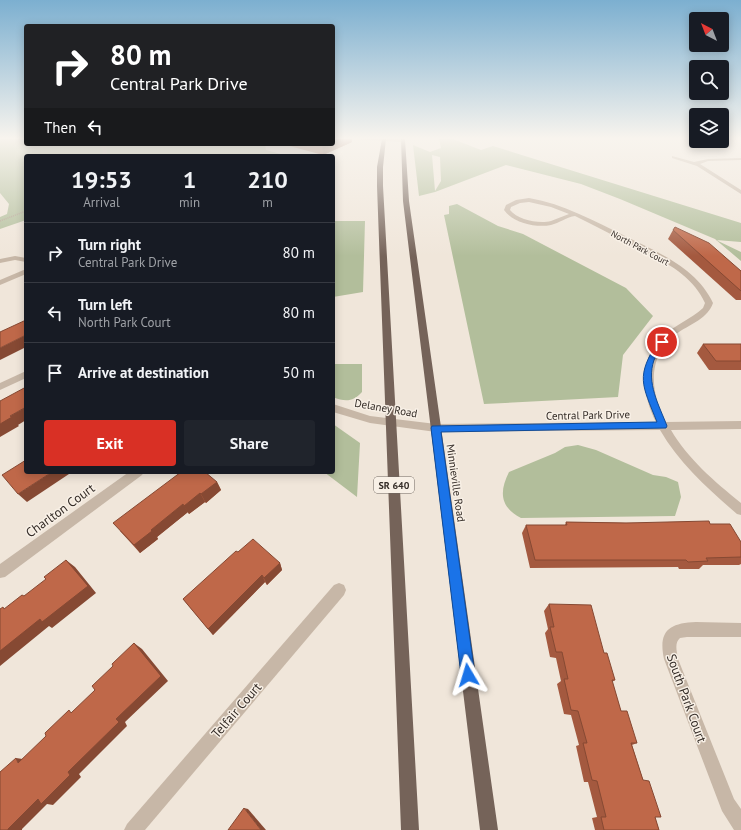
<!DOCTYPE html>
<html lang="en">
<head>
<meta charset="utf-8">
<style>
  :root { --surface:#171b24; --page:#20242c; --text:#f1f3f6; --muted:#9ea1a6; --line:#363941; --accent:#d93025 }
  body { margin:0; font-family:"PT Sans",sans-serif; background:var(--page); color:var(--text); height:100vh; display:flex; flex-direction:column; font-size:15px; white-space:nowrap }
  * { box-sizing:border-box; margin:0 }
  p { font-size:13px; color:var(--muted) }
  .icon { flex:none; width:22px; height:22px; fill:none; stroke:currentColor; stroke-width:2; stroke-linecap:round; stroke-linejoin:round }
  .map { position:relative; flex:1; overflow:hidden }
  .details { position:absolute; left:24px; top:154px; width:311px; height:320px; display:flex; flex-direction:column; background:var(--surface); border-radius:4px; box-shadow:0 2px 10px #0003 }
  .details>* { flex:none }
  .banner { position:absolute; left:24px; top:24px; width:311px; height:122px; border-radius:4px; box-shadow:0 2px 10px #0003; background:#202124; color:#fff; overflow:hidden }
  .needle { width:26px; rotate:318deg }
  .controls { position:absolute; left:689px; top:12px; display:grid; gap:8px }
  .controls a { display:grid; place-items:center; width:40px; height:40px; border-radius:4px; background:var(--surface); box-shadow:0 2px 10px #0003; font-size:20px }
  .pin { position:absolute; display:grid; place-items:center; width:34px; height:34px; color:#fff; margin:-17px; border:2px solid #fff; border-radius:50%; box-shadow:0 1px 4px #0007 }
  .me { position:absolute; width:44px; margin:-22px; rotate:353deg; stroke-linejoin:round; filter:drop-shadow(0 0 3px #0008) }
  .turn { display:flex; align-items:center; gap:14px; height:84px; padding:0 20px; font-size:18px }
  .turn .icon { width:52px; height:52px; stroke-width:2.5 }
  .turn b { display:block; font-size:28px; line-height:34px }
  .then { display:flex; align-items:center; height:38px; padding:0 20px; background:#0003; gap:8px; font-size:15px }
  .eta { display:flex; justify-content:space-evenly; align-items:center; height:68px; text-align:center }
  .eta b { font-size:24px; font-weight:800; line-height:28px }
  .action { display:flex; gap:8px; margin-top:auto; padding:8px 20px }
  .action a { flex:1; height:46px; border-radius:4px; background:var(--accent); color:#fff; font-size:16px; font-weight:800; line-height:46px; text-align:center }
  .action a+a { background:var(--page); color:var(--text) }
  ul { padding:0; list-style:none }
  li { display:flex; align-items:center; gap:12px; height:60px; padding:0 20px; border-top:1px solid var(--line) }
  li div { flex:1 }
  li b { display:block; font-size:15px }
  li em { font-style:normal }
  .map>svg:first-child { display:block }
  .green { fill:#b2be9b; fill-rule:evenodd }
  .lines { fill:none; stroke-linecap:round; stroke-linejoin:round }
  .path { stroke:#b3a191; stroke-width:1.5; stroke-dasharray:1 1; stroke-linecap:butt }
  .minor { fill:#c7b7a7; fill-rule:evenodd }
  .major { fill:#756359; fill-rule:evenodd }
  .wall { fill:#a4593f }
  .shaded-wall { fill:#864933 }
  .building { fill:#bf6849; stroke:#864933 }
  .route { fill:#1a73e8; stroke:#114b97 }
  .labels { text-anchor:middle; stroke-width:3; stroke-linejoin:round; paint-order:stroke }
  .far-street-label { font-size:9px; fill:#342c27; stroke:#f8f0e6 }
  .shield { fill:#f8f0e6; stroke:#6f6760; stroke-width:1 }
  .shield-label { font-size:10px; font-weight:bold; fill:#342c27 }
  .street-label { font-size:11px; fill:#342c27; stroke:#f8f0e6 }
  .near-street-label { font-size:13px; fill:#342c27; stroke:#f8f0e6 }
</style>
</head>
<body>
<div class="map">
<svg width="741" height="830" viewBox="0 0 741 830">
  <rect width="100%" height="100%" fill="#f0e6da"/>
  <g class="green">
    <polygon points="0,139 26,139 26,144 265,144 266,150 288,156 26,156 26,220 0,229 0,217 7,214 9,204 0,193"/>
    <path d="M439 139H453L481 150 493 146 741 223V242L716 240 741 252V261L715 239 620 199 581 184 506 165 435 192 419 196 413 145 430 152 441 148ZM432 155 440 157 441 181 435 191Z"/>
    <polygon points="457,204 498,226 523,234 626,288 653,316 623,355 618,397 484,404 444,215 449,214 449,206"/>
    <polygon points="333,221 365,221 363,292 333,297"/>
    <path d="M333 364H362V392C353 402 345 402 333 397Z"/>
    <polygon points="333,424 360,443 357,497 324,472 333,472"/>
    <path d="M578 445 596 450 653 475 666 477 678 482 681 497 675 516 521 518C500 507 499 492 509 472L555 453 565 447Z"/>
  </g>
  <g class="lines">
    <polyline class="path" points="0,221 26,211"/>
    <g class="minor">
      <polygon points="352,139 398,139 405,141 403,142"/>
      <polygon points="102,144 106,144 107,156 103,156"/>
      <polygon points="672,156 694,162 708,159 741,158 741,160 708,161 700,164 741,190 741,194 697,166 672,158"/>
      <path d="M529 198C564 204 594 221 625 236 657 252 697 268 713 303 708 318 691 324 679 332 647 353 649 391 666 422L741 421V429L671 430C687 458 715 482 741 503V515L737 514C708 489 679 463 660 430L436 432 370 423 333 412V404L370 416 436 424 656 422C642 396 638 358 663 336 675 325 691 319 703 308L705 303C691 271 653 256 624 241 608 233 592 224 575 216 567 217 559 223 551 225 536 228 513 223 504 210L506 205 516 200ZM529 202 551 207 569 214C563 216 557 219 551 221 539 224 518 220 510 210L511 207 520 203Z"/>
      <polygon points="15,256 26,258 26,262 15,260 0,263 0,259"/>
      <polygon points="26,269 26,274 0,285 0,280"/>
      <polygon points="26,371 26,378 0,390 0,383"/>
      <polygon points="129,472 144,472 142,475 5,577 0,578 0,564"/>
      <polygon points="339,583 344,585 346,590 344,595 145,830 124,830 127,824 334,585"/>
      <path d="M696 622 741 623V637H687L680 638C674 643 677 652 678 659L734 799 741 809V830H734L722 811 664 659C658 631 669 623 696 622Z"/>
    </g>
    <g class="major">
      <polygon points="382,139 386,139 383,167 383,186 419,830 401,830 377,186 377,167"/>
      <polygon points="401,139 405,139 409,201 498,830 480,830 403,201"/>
    </g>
  </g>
  <g class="wall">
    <polygon points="352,142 323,155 282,144 333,144"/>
    <polygon points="673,230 741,271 741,300 736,300 668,239"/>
    <polygon points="703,344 741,344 741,370 709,370 697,353"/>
    <polygon points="217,482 221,490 206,503 205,502 189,514 188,512 157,537 158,539 140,553 120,531"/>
    <polygon points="566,522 710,524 741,542 741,564 739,565 703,565 699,569 679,569 678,567 530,568 522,533 526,525 565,525"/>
    <polygon points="238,552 280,563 282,570 267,585 265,582 213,635 183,599"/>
    <polygon points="549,604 604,653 615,680 612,682 621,711 637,743 632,745 643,780 661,817 655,817 659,830 595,830 592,818 597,817 588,782 584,782 576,746 579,745 571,715 564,714 557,684 561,681 556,658 550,657 545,633 548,629 544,611"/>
  </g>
  <g class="shaded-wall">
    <polygon points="333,139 352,139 352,142 323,155 322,144 333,144"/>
    <polygon points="26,335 26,347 0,360 0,348"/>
    <polygon points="26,407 26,420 18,425 19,426 0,437 0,424 10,416"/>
    <polygon points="52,472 72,472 27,502 18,494"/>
    <polygon points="217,482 221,490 206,503 201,494"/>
    <polygon points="200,493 205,502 189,514 184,506"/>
    <polygon points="183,504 188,512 157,537 158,539 140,553 134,545 151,530"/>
    <polygon points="66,560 75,567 96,593 52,628 49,626 0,666 0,651"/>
    <polygon points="280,563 282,570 267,585 264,578"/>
    <polygon points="262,575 265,582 213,635 208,629"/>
    <polygon points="134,643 142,649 168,681 125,722 127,726 79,774 81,777 53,805 47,804 22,829 22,830 8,830 8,829 38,799 68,772 116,719"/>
    <polygon points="16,758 29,760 18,763"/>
    <polygon points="244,808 248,809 266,830 261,830"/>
  </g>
  <g class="building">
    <polygon points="675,227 709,243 741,271 741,291 673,230"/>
    <polygon points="333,299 334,299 333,313"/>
    <polygon points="26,320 26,335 0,348 0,332"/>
    <polygon points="703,344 741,344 741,361 716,361"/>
    <polygon points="26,387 26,407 10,416 12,417 0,424 0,401"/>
    <polygon points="26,460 26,472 52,472 18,494 2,475"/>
    <polygon points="181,472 205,472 217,482 201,494 200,493 184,506 183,504 151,530 152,531 134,545 113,523"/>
    <polygon points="709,521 710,524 730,524 741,542 741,557 706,558 708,561 688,562 686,560 535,560 526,525 567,525 566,522 626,523"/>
    <polygon points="253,539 280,563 264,578 262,575 208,629 183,599 236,551 238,552"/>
    <polygon points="66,560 88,586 42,622 40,619 0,651 0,609 3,607 4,609 22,595 24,596 46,579 44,577"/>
    <polygon points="549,604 591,605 604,653 607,653 615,680 612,680 621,711 627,711 637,743 631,743 643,780 649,781 661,817 655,817 659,830 604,830 601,817 606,817 597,781 592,780 583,743 587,743 578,711 571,710 564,679 568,679 562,652 556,652 550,627 554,627"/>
    <polygon points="134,643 161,676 116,719 119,722 68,772 70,775 41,804 38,799 8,829 8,830 0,830 0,772 16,758 18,763 46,736 45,733 69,710 71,713 95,690 92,686 113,666 112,664"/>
    <polygon points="244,808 261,830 228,830"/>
  </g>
  <linearGradient id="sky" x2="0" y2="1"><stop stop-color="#7cafd0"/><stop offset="0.54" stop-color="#f8f4ee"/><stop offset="1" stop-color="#f8f4ee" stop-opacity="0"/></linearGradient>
  <rect width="741" height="256" fill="url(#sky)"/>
  <path class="route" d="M662 339 666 342C662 348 657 354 654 360 646 383 659 405 667 426L666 428 441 432 475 675 473 680 468 682 463 680 461 675 431 428 432 426 657 422C642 384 635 377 659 340Z"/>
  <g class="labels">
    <g class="far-street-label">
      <text transform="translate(640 248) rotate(28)" y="3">North Park Court</text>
    </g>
    <rect class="shield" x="374" y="477" width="40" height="16" rx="3"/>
    <g class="shield-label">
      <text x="394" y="489">SR 640</text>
    </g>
    <g class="street-label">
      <text transform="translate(386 408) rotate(10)" y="4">Delaney Road</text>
      <text transform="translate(588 415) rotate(-1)" y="4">Central Park Drive</text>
      <text transform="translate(456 483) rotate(82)" y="4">Minnieville Road</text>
    </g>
    <g class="near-street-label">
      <text transform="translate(60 510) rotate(-36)" y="5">Charlton Court</text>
      <text transform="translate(687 698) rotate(70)" y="5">South Park Court</text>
      <text transform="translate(236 710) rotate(-49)" y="5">Telfair Court</text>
    </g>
  </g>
</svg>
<div class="controls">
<a><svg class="needle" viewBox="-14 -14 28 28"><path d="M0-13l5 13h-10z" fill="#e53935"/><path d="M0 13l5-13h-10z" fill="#9ea1a6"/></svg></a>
<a><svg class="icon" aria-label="search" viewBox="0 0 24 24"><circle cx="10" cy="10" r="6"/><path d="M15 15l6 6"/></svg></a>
<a><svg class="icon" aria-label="layers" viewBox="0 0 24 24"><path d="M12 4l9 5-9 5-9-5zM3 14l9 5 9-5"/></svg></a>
</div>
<div class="pin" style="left:662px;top:342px;background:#d93025"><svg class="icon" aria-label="arrive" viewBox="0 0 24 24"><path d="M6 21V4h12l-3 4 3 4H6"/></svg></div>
<svg class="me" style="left:468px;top:675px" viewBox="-20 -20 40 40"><path d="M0-17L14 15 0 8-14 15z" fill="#1a73e8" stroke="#fff" stroke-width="4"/></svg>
<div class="banner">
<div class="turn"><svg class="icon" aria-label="right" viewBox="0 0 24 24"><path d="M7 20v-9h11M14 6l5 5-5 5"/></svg><div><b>80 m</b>Central Park Drive</div></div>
<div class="then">Then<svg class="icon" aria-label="left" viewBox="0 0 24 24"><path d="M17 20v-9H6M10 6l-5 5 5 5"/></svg></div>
</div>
<section class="details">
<div class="eta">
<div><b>19:53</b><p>Arrival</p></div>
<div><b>1</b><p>min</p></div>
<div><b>210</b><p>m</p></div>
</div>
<ul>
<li><svg class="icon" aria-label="right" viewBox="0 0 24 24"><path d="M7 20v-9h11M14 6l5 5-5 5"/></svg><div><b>Turn right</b><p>Central Park Drive</p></div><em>80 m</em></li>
<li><svg class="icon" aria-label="left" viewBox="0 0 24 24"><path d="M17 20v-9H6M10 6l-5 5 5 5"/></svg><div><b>Turn left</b><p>North Park Court</p></div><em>80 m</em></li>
<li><svg class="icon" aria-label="arrive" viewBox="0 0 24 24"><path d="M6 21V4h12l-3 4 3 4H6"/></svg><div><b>Arrive at destination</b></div><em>50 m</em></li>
</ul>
<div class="action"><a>Exit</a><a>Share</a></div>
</section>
</div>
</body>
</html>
